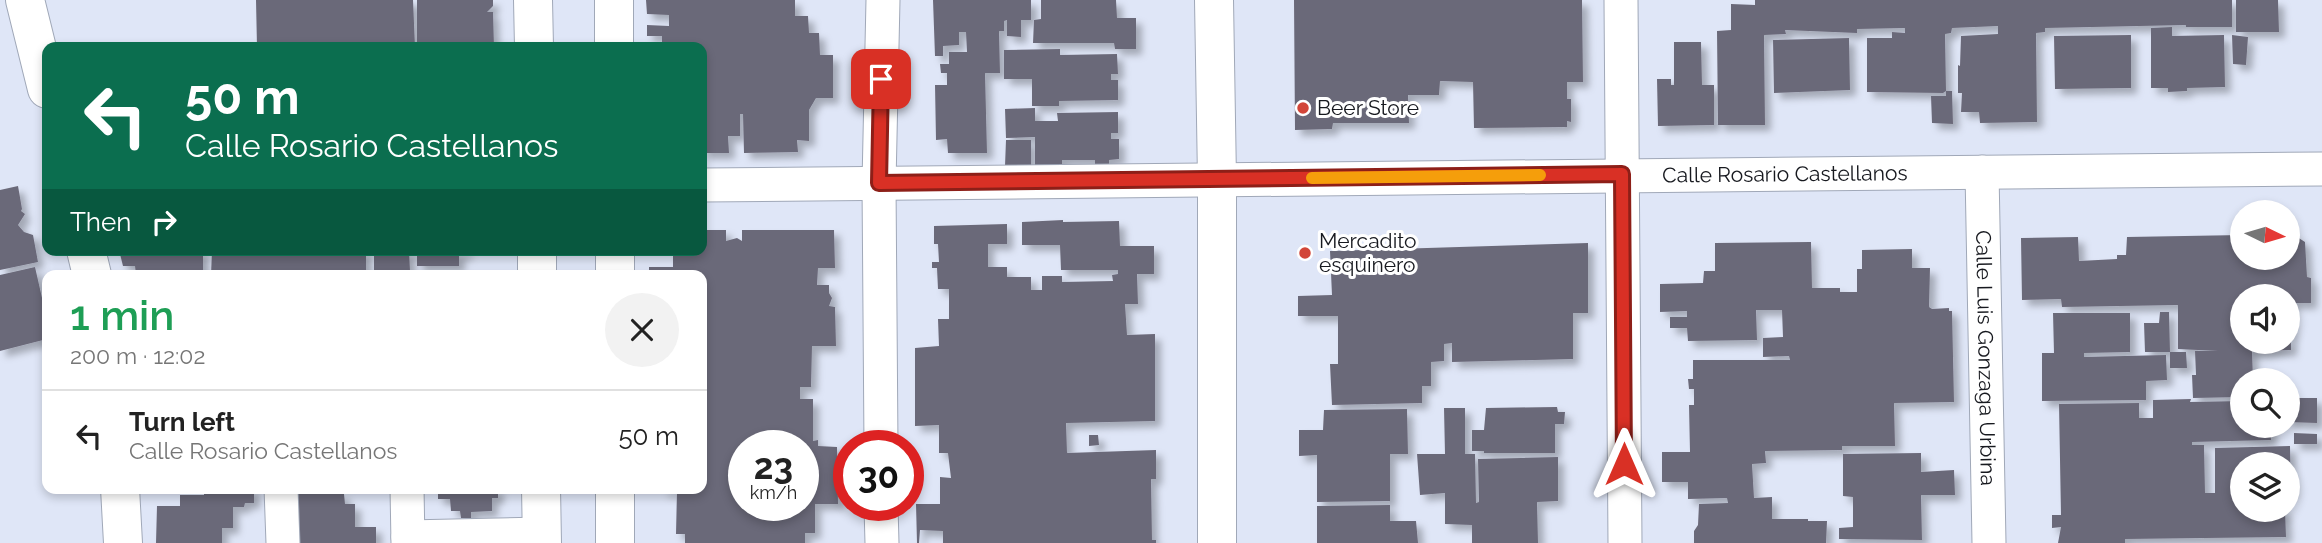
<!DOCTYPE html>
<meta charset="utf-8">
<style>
:root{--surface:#fff;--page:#f2f2f2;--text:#222;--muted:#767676;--line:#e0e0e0}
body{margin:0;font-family:Raleway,sans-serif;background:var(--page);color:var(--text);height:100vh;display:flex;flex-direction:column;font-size:26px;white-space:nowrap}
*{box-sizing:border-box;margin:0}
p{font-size:23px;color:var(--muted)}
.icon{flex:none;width:38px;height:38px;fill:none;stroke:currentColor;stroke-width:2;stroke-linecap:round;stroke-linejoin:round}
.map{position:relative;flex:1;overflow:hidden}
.drawer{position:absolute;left:42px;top:270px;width:665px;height:224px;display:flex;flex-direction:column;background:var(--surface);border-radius:14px;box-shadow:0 4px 10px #0003}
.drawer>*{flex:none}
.hud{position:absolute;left:42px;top:42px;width:665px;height:214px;border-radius:14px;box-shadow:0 4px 10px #0003;background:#0b6e4f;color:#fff;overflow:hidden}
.needle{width:46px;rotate:95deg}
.tools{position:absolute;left:2230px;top:200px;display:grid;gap:14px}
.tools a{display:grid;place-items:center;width:70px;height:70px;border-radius:50%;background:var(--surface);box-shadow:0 4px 10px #0003;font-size:35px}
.speed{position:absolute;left:728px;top:430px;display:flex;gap:14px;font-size:35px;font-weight:700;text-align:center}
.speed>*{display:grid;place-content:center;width:91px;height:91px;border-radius:50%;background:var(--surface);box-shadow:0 4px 10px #0003;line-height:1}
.speed small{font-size:18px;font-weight:400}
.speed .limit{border:10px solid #d22;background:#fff;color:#111}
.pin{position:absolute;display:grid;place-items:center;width:60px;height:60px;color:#fff;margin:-30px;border-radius:14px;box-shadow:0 4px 10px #0006}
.me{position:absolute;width:77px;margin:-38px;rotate:0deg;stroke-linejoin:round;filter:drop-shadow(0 0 5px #0008)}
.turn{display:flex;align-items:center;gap:24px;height:147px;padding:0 28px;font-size:32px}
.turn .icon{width:91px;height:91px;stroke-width:2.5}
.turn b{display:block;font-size:49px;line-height:60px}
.then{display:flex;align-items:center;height:66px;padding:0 28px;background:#0003;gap:14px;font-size:26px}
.round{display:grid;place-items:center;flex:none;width:74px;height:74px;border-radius:37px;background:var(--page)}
.head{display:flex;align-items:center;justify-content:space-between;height:119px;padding:0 28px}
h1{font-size:42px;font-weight:600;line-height:52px;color:#1e9e55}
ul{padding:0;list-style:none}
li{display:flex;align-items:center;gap:21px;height:91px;padding:0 28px;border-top:2px solid var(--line)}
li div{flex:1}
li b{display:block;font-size:26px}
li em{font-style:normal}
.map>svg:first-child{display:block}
.building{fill:#6b6979;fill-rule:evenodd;filter:url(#shadow)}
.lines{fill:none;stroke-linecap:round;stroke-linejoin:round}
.minor-casing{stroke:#a0a8b8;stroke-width:35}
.tertiary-casing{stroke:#a0a8b8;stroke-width:40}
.minor{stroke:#fff;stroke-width:33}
.tertiary{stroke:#fff;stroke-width:38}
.route-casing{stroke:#8d1f18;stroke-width:18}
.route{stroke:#d93025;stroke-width:12}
.slow{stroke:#f59e0b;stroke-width:12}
.poi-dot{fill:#d24538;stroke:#fff;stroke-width:2.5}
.labels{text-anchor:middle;stroke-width:6;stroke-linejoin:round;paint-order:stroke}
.poi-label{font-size:21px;fill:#17191f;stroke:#fff;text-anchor:start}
.street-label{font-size:21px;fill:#17191f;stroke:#fff}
</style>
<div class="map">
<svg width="2322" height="543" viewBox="0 0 2322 543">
<defs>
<filter id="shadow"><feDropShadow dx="6" dy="6" stdDeviation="3.5" flood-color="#0004"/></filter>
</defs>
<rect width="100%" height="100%" fill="#dfe6f7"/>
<path class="building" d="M256 0H413L415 47H257Z
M417 0H493V6L487 12H493L494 47H417Z
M646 0H795V16H808L809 33H819L820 55H833V98H816L809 110V141L797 140 798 152 744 153 743 114H740V136H728L729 153H702V47H662V36H647V25L669 26V15L647 14Z
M933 0H1031V20H1021V37L1007 36V20L1004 21V31H999L1000 73H985L987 153H948L947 139 936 140 935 85H947V73H941L940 64H949V52H967L966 32H959V45L943 46V56H935Z
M1041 0H1116L1117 18H1136V49H1115L1114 43H1033L1034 20 1041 19Z
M1294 0H1582L1583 82H1567V99H1571V122L1567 121V127L1474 128 1473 82 1440 81 1439 95H1408L1409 123H1333L1332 129 1295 130Z
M1755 0H2232V27H2186V25L2045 28V32L2036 33 2037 122 1980 123 1979 112H1961L1962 93H1958V65L1960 66 1961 36 1998 34V26L1952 28 1951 33 1945 34 1946 91 1943 93 1867 92V38H1892V32L1905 33V28L1857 29V33L1785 30 1786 34 1764 35 1765 125H1718L1717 31 1731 30V4L1755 5Z
M2236 0H2278L2279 32H2236Z
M2172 27V36L2224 35 2225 87 2187 88V91L2168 92V88H2151V28Z
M2131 35V88L2055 89 2054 36Z
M2232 35 2248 37 2246 65 2233 64Z
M1849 38 1850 90 1774 93 1773 40Z
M1674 42H1701L1702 85H1714V125L1658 126 1657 79H1671V85H1674Z
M1060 49V55L1117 54 1118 74H1111V80H1118V100L1059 101V106H1032V79H1004V50Z
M1946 91H1952L1953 124 1932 123 1931 96H1946Z
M1035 108V121H1058L1057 113 1118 112V133H1111V139H1119V159L1109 160V165H1095V160H1062V165H1035V137L1006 138 1005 109Z
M1006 140H1031V166H1005Z
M18 186 22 209 21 211 25 214 18 225 24 232 33 235 38 262 0 270V190Z
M1063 220V222L1119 221 1120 246H1154V274H1137L1138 304H1125L1127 335 1155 334V421L1066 423 1067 453 1156 450V479H1151L1152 540H1156V543H943V531L920 530 919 543H917L916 504H940V477L951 478 948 453H939V425L915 426V348L939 346 938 319H949V289H938L937 268H932V262H939L938 244H934V226L1007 224V244H988V267H1007V277H1031V290H1042V276H1062V282L1113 281 1112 275 1118 274V270H1061L1060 245H1022V222Z
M702 230H726V241L737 238 742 241V230H834L835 268H818L817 285H829V293L832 298 829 306 835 307 836 346H812L811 387H800V399H813V441L818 440V446L837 447 838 504H815V533H805V543H685V534H676L677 491H662V488H702V275H649V267H673V250H702ZM744 446H803V506H744Z
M2242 235V257H2287V235H2294L2305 242 2307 277 2311 278V303H2290L2291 350 2252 351 2253 380H2242V397L2193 398 2192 375H2196L2195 351H2218L2178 349V305L2062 307 2061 299 2022 300 2021 238 2078 237 2079 261 2117 259V255H2126L2127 237ZM2242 296H2287V341H2242Z
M1811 242 1812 288H1840V292H1857V269H1862V250L1912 249V268H1930L1929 307 1932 309 1949 308V311H1952L1954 402 1894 403 1895 446H1842V450L1765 451 1766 463 1752 464 1754 498 1772 497V519H1808V521H1827L1826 543H1694V531L1698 525 1699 504 1728 503 1727 498 1688 499V482H1662V452H1690L1689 405H1694V389H1689L1688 379H1693V360H1790L1789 356 1763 357V338L1783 337 1782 310H1756L1757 340 1688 341 1687 328H1670V317H1687V311L1660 312V284L1703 283 1704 271H1715V243Z
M1588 243V313H1573V359L1452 362V343L1444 344V361L1431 362V386H1422V403L1332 405 1330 364H1338V316H1298V296L1332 295 1330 251Z
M119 250H203V275H136L135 266H123Z
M212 250H366V275H211Z
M374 250H409L410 271H374Z
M411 250H467V254H459V266H417V253H411Z
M35 267 47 320V339L0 351V275Z
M448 272H497V275H448Z
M2160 312H2169L2170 352H2186L2187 368H2170V352H2145L2144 323H2159Z
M2053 313H2130V352L2084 353V357L2166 355 2167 380 2146 381V400L2042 401V353H2054Z
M2287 398H2317V423L2287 422Z
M2191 399 2190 402 2242 401V425H2270L2271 440 2192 442V445H2204L2205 493H2215V448L2290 446 2291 492H2287V464H2242V509H2285L2286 537 2125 539V543H2058L2061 527 2052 528V515H2061L2059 404 2139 403V418H2153V400Z
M1557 407 1558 412H1565L1564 424H1555V453H1484V451H1472V430H1484L1486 408Z
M1444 408H1465V454H1475L1476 503 1479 502 1478 459 1558 457V501L1537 502 1538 543H1472V525L1445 524V493L1420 495 1417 454H1445Z
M1407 409 1408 454H1390V501L1317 502V455L1299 456V430H1323L1324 410Z
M2294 433 2317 434V444H2294Z
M1089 435H1098L1099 445 1089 446Z
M1921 453V472L1954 470 1955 495H1921L1922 540 1839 539V528L1853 527V497L1843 496V454Z
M204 488H254V503H245L244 507H233V528H222V543H156L157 506H180V495H204Z
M438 488H498V498H492V511L471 512V518H461L460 511H451L450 499H438Z
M293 493 344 494 345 504H355V527H376V543H294Z
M1390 505V521H1416L1418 543H1317V506Z"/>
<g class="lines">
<g class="minor-casing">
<g id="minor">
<path d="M1621 0 1625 543"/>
<path id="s1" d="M1982 172 1989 543"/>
<path id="s2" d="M702 185 2322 169"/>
<path d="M881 446 879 183 883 0"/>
<path d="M281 488 283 543"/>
<path d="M407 488 408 543"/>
<path d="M881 506 882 543"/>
<path d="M408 537 542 534"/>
</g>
</g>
<g class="tertiary-casing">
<path id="tertiary" d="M25 0 47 89
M533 0 534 47
M614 0V47
M1214 0 1217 179V543
M86 250 92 275
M537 250V275
M615 275V250
M120 488 123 543
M541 488 542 543
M615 543V488"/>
</g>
<use href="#minor" class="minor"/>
<use href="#tertiary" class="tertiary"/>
</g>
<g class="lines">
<g class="route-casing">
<path id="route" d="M881 79 879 183 1622 174 1624 464"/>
</g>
<use href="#route" class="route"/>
<path class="slow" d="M1312 178 1540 175"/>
</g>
<g class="poi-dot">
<circle cx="1303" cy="108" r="7"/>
<circle cx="1305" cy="253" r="7"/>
</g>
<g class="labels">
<g class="poi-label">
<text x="1317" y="115">Beer Store</text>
<text x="1319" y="248">Mercadito<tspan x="1319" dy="24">esquinero</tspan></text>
</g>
<g class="street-label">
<text dy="7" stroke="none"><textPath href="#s2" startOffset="1083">Calle Rosario Castellanos</textPath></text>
<text dy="7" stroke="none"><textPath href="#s1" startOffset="186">Calle Luis Gonzaga Urbina</textPath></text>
</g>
</g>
</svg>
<div class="tools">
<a><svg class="needle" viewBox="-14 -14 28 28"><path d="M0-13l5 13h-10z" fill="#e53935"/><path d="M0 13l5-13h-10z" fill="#767676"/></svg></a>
<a><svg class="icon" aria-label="sound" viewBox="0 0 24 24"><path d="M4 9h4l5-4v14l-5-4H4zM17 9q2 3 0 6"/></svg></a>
<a><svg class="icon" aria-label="search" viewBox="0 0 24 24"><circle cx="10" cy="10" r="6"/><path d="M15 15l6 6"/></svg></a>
<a><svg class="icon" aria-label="layers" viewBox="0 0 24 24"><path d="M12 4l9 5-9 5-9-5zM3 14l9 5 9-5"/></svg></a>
</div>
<div class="speed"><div>23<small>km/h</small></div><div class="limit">30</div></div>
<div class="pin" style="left:881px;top:79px;background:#d93025"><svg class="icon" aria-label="arrive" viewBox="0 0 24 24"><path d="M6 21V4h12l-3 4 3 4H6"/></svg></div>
<svg class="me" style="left:1624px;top:464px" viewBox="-20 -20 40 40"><path d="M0-17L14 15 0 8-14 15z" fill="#d93025" stroke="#fff" stroke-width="4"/></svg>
<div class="hud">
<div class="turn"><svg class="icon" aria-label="left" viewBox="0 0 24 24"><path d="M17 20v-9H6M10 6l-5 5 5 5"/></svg><div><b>50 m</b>Calle Rosario Castellanos</div></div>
<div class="then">Then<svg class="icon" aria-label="right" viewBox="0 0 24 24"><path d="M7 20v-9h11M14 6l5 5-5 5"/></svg></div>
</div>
<section class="drawer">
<div class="head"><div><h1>1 min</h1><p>200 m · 12:02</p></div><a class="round"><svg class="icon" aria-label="close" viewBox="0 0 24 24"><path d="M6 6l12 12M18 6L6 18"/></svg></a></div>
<ul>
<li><svg class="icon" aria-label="left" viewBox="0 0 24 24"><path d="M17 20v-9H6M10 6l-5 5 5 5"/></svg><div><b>Turn left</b><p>Calle Rosario Castellanos</p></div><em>50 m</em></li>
</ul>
</section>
</div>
